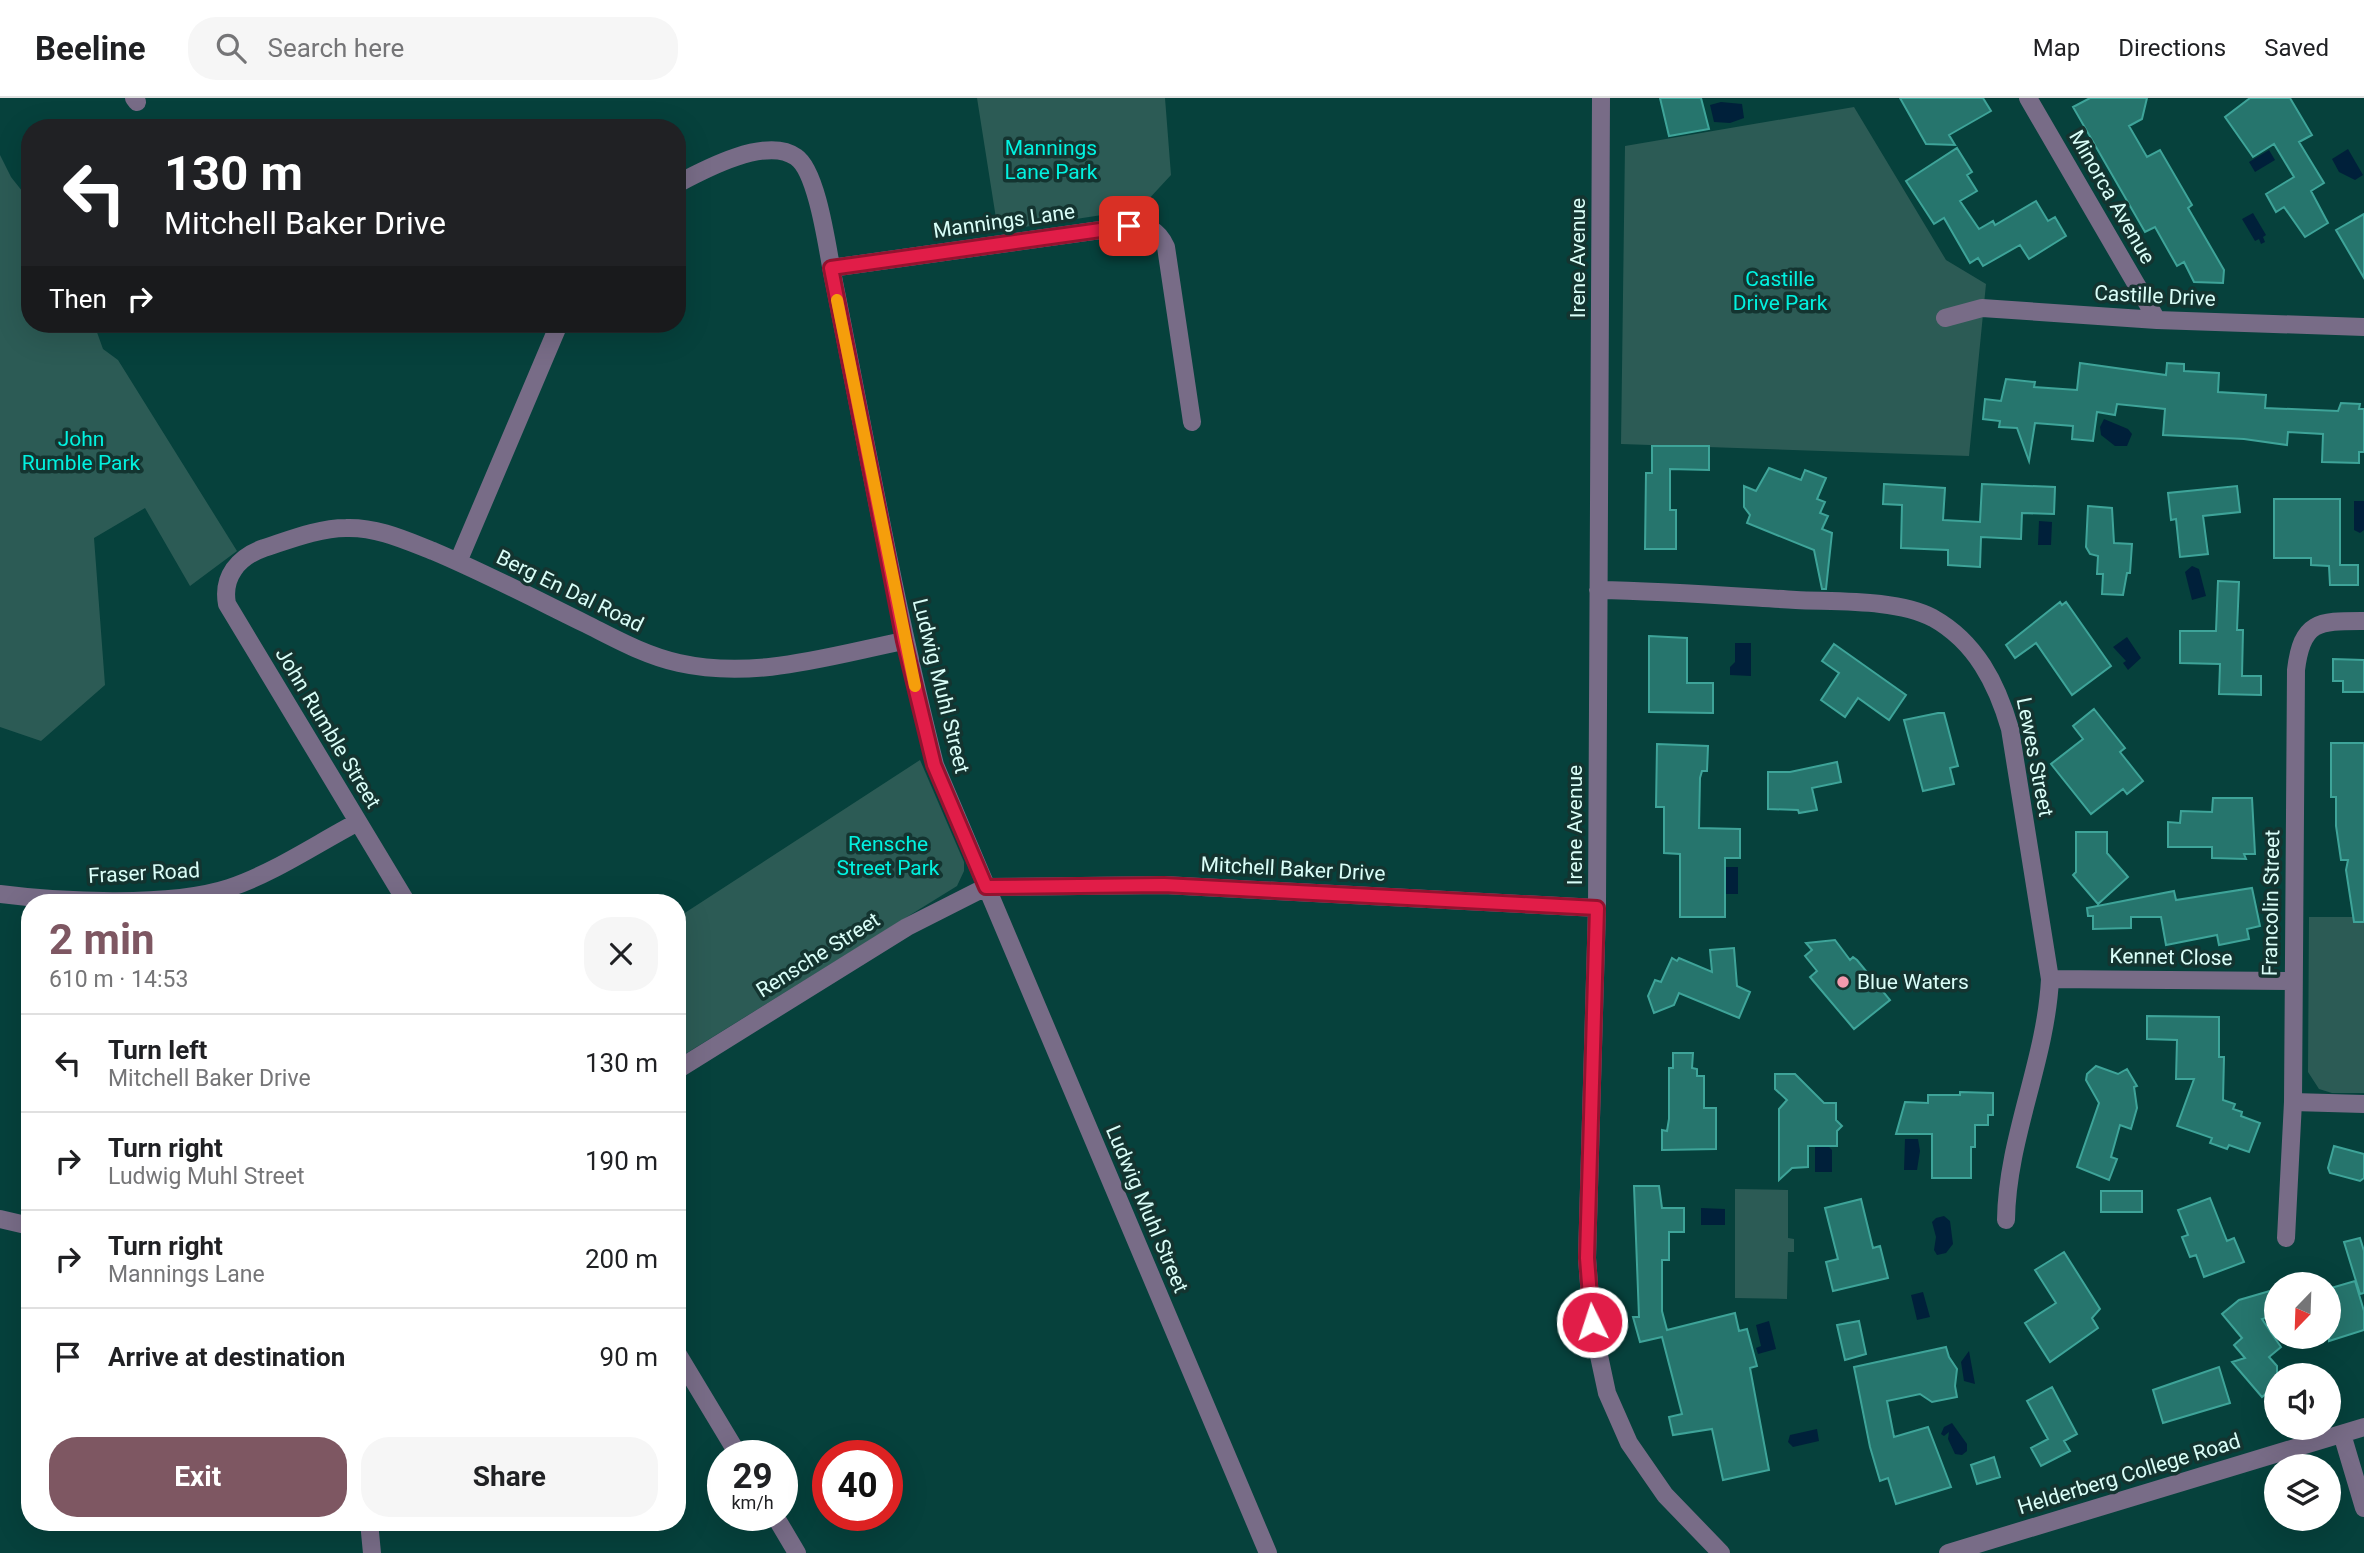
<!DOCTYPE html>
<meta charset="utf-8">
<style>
:root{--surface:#fff;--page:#f6f6f6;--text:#202124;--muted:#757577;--line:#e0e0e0;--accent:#7e5762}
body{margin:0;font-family:Roboto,sans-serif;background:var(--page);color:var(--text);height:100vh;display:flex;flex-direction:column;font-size:26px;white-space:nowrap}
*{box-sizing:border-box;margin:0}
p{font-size:23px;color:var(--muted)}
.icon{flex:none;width:38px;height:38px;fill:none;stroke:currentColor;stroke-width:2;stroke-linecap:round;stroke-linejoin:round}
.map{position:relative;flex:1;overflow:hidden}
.sheet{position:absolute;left:21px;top:796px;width:665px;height:637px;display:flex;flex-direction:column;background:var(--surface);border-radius:28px;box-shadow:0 7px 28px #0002}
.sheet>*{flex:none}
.banner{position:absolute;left:21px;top:21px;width:665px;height:214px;border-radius:28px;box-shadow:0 7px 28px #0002;background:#202124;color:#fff;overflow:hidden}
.needle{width:46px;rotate:203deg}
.controls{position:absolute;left:2264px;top:1174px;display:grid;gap:14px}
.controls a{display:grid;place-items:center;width:77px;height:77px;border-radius:50%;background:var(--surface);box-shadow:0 7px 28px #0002;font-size:35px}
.speed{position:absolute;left:707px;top:1342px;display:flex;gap:14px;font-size:35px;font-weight:700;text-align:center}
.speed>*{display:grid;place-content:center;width:91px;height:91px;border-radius:50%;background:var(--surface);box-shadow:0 7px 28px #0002;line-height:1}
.speed small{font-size:18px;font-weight:400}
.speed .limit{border:10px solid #d22;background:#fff;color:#111}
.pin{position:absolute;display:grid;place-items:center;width:60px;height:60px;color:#fff;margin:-30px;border-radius:14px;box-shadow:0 4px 10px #0006}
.me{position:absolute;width:77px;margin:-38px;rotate:356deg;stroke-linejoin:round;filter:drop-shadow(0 0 5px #0008)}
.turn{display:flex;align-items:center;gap:24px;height:147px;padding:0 28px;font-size:32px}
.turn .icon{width:91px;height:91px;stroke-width:2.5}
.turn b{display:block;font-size:49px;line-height:60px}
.then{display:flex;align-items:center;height:66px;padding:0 28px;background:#0003;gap:14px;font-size:26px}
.round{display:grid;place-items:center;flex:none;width:74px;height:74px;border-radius:28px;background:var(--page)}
.summary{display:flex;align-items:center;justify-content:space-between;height:119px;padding:0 28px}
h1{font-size:42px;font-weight:700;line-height:52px;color:var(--accent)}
.primary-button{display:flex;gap:14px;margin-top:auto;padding:14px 28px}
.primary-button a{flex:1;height:80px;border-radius:28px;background:var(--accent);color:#fff;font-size:28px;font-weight:700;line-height:80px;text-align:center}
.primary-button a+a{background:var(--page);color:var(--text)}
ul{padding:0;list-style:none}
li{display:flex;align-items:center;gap:21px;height:98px;padding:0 28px;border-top:2px solid var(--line)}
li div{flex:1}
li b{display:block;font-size:26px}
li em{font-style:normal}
header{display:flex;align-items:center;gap:42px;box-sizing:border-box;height:98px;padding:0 35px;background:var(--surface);border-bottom:2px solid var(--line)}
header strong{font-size:33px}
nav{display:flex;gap:38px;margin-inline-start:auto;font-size:24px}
.search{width:490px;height:63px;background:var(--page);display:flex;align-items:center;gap:18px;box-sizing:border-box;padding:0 24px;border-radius:28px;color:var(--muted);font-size:26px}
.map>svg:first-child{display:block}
.green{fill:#2c5b55}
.water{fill:#00203a}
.building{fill:#26756d;stroke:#3ea499;stroke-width:2}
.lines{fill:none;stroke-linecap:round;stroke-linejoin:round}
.minor{stroke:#786c87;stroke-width:18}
.route-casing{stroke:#92132f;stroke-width:18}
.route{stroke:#e11d48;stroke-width:12}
.slow{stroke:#f59e0b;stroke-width:12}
.poi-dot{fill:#f29aae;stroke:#143430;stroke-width:2.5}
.labels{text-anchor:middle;stroke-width:7;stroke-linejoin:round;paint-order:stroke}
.park-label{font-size:21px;fill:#02f2e0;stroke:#143430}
.street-label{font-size:21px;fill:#dafef8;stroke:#143430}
.poi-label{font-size:21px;fill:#dafef8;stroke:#143430;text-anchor:start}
</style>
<header>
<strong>Beeline</strong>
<div class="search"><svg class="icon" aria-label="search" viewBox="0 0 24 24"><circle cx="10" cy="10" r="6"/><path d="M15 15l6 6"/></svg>Search here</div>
<nav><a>Map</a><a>Directions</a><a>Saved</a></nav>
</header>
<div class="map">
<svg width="2364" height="1455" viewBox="0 0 2364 1455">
<rect width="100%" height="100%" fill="#06413c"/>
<path class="green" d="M977 0H1165L1171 77 1146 104 1128 113 998 133Z
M1854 9 1946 162 1986 186 1969 358 1621 346 1625 48Z
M0 57 11 79 30 103V226H94L103 251 118 262 237 453 190 488 145 410 94 440 105 587 41 643 0 629Z
M920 662 964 764V773L957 788 677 961V820Z
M2309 819H2364V995H2332L2319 991 2308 974Z
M1735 1091 1788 1092V1140L1794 1141V1154H1788L1787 1201 1735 1200Z"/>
<path class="water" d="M1721 4 1742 6 1744 20 1730 25 1714 24 1710 7Z
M2348 51 2363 77 2355 82 2339 74 2332 61Z
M2269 52 2275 62 2255 74 2249 64Z
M2253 115 2266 137 2263 139 2265 144 2261 146 2259 141 2255 143 2242 121Z
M2104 321 2128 331 2132 336 2127 348H2115L2101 337 2100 329Z
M2354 403H2364V432L2360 435 2354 432Z
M2039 423 2052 424 2051 447H2038Z
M2192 468 2199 471 2206 498 2192 502 2185 474Z
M2127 539 2141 560 2128 572 2123 565 2126 563 2113 549Z
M1735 545H1751V578L1730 577V569L1735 564Z
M1726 769H1738V796H1726Z
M1905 1041H1918L1920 1053 1917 1072H1904Z
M1827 1047 1832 1052V1074H1815V1048Z
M1701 1110 1725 1111V1127H1701Z
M1944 1118 1950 1123 1953 1146 1946 1155 1937 1157 1934 1152 1936 1139 1932 1124 1936 1120Z
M1923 1194 1930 1219 1917 1222 1911 1197Z
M1769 1223 1776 1251 1758 1256 1756 1250 1761 1248 1756 1227Z
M1969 1253 1975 1286 1964 1283 1961 1264Z
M1952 1325 1967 1346V1353L1962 1357 1955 1356 1948 1341 1949 1334 1944 1338 1941 1336 1944 1329Z
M1817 1331 1819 1343 1793 1349 1788 1344 1790 1337Z"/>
<path class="building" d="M1660 0H1701L1709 31 1669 38Z
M1900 0H1983L1991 13 1949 37 1955 47 1926 46Z
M2090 0H2147L2142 21 2129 28 2147 59 2160 52 2192 107 2188 110 2224 172 2223 185 2194 184 2184 164 2177 168 2155 129 2145 134 2073 9Z
M2250 0H2290L2312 37 2299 44 2324 85 2311 93 2328 125 2305 139 2284 109 2276 114 2266 96 2294 79 2274 46 2253 59 2225 19Z
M1957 50 1972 74 1967 77 1977 93 1960 103 1979 131 1993 123 1995 127 2036 103 2048 123 2055 119 2066 138 2029 161 2020 147 1983 168 1978 160 1970 165 1944 120 1934 126 1906 83Z
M2364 116V180L2336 132Z
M2080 265 2166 277 2167 265 2184 266V273L2219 275 2218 294 2266 297 2265 310 2338 313 2341 305 2360 306 2359 311H2364V354H2359V365L2322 364 2323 336 2288 334 2287 347 2244 341 2163 337 2165 311 2117 306 2115 317 2097 314 2093 343 2072 341 2073 328 2035 325 2029 363 2017 330 1999 329 2000 323 1983 321 1985 301 2001 303 2006 281 2035 284 2034 289 2077 292Z
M1652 348H1709V372L1670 371V412H1676V451H1645L1646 375H1652Z
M1769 370 1801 382 1805 372 1826 380 1817 401 1825 404 1820 415 1828 418 1822 431 1832 435 1826 491H1822L1814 452 1747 425 1750 417 1744 409V388L1756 393Z
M1884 386 1945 390 1943 422 1980 424 1982 386 2055 389 2054 416 2022 415 2021 441 1981 439 1980 469 1948 467V452L1901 450 1902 407 1883 406Z
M2237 388 2240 414 2203 418 2208 456 2180 459 2176 421 2171 422 2168 395Z
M2274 401H2340V467H2358V487H2330L2329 468 2311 467V460H2274Z
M2088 408 2112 410 2114 445 2132 446 2130 475H2127L2123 497 2102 496 2103 476H2097L2098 458 2090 456 2086 449Z
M2218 483 2239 484 2237 532H2243L2242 578H2261V597L2219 596 2220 566 2180 565V533H2216Z
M2060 504 2062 507 2066 504 2111 568 2072 597 2036 545 2015 560 2006 547Z
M1649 538 1687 540V585H1713V615L1649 614Z
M1834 546 1906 597 1889 622 1858 600 1845 619 1821 602 1839 575 1822 563Z
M2333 561 2364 562V594H2343V583H2333Z
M2094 611 2125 650 2120 654 2143 683 2127 696 2123 691 2091 716 2051 666 2083 641 2073 628Z
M1938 615H1944L1958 668 1950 670 1954 686 1923 693 1904 622Z
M2331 645H2364V824H2354L2346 772 2348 762H2341L2336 728V699H2331Z
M1657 646 1708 648 1707 673H1702L1700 680 1699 730 1740 731V760H1725V819H1680V756L1664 755V709H1656Z
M1837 664 1841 684 1812 690 1817 712 1799 715 1798 712 1768 711V674H1790Z
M2213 700H2252L2255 756H2244L2246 761 2212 760V749H2168V724L2180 725 2181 713 2212 714Z
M2076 734H2107V755L2128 779 2098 806 2073 777 2076 774Z
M2252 790 2260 828 2247 831 2249 841 2219 847 2217 837 2166 847 2161 819H2131V830L2093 831V818H2088L2087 810 2174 793 2176 802Z
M1835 842 1850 862 1853 859 1857 862 1890 902 1854 931 1810 879 1817 873 1805 858 1812 852 1806 845Z
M1734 850 1737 888 1750 894 1739 920 1679 895 1674 907 1654 915 1648 898 1655 882 1661 884 1672 860 1677 863 1679 860 1712 874 1710 852Z
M2147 918 2219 919V959H2224L2223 1002 2235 1006 2233 1011 2242 1014 2241 1018 2260 1025 2249 1054 2229 1047 2227 1051 2210 1045 2212 1040 2177 1028 2194 981H2176L2177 942 2147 941Z
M1673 955H1693L1692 970 1697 971V978H1704V1010H1716V1051L1662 1052V1032L1667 1033 1669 1021V970H1673Z
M2096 968 2118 976 2127 971 2137 988 2134 989 2137 1010 2131 1031 2120 1027 2111 1059 2117 1061 2109 1082 2077 1069 2099 1005 2086 982 2087 976Z
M1775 976H1795L1824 1005H1836V1022L1842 1028 1837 1033V1048H1808V1069L1792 1070 1779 1082V1011L1787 1002 1775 991Z
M1960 994 1993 995V1017H1988V1027H1975V1049H1971V1080H1932V1036H1896L1905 1004 1928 1005V997H1960Z
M2334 1048 2364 1056V1080L2360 1083 2330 1075 2328 1070Z
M1634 1088H1659L1662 1110H1684V1134H1669V1162H1662V1213L1667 1232 1735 1215 1739 1233 1747 1231 1757 1268 1750 1270 1769 1372 1723 1382 1712 1331 1673 1337 1669 1319 1682 1316 1662 1239 1640 1244 1633 1219H1639Z
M2101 1093H2142V1114H2101Z
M2210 1100 2227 1143 2234 1140 2244 1164 2204 1179 2196 1157 2190 1159 2182 1139 2188 1137 2178 1112Z
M1861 1101 1873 1150 1880 1148 1888 1180 1833 1193 1826 1164 1838 1161 1825 1110Z
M2360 1140 2364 1153V1195L2360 1196 2344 1144Z
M2064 1154 2100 1211 2092 1220 2098 1230 2050 1264 2025 1225 2056 1205 2035 1172Z
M2355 1183 2364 1213V1232L2329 1243 2331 1190Z
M2273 1192 2277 1217 2262 1221 2281 1249 2269 1259 2277 1268V1287L2262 1299 2232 1264 2245 1260 2234 1247 2242 1240 2222 1216 2239 1202Z
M1859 1223 1866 1256 1845 1262 1837 1227Z
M1946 1249 1949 1259 1957 1271 1955 1288 1957 1299 1932 1304 1920 1296 1887 1303 1894 1339 1928 1329 1951 1389 1896 1406 1888 1380 1880 1383 1870 1349 1854 1269Z
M2219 1269 2230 1305 2163 1325 2153 1292Z
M2052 1289 2077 1336 2064 1343 2070 1353 2041 1368 2031 1350 2048 1341 2027 1303Z
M1994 1359 2000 1379 1977 1386 1971 1367Z"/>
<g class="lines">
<path class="minor" d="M134 0 137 4
M1601 0 1597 810 1587 1160 1592 1225 1607 1295 1629 1345 1665 1397 1721 1455
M2028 0 2157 222
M677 86C705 71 767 38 796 59 817 73 827 148 832 174 865 338 894 504 935 667L1268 1455
M831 170 1129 128C1148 127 1158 132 1166 149L1192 324
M1945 220 1982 210 2157 222 2364 229
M458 464 559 226
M1598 492C1664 493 1730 498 1796 502 1836 504 1897 501 1933 520 1976 544 1997 586 2010 631L2050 881C2046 963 2007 1040 2006 1122
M0 796C61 804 171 809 229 790 274 775 316 746 358 724
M407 805 227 506C222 479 238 459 264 450 289 442 319 430 346 430 377 429 405 442 433 453 485 475 535 501 586 526 616 541 646 558 679 565 755 582 829 558 904 543
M2050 881 2293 883
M677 972 907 829 986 789 1164 787 1597 810
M2293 1004 2364 1006
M0 1121 30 1128
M2286 1140 2293 1004 2296 572C2302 522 2319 523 2364 523
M677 1255 739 1358
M2342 1336 2364 1410
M775 1418 797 1455
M369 1424 372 1455
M1948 1455 2364 1329"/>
</g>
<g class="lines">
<g class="route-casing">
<path id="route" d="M1129 128 831 170 904 543 934 667 986 789 1164 787 1597 810 1587 1160 1592 1224"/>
</g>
<use href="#route" class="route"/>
<path class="slow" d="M837 202 915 588"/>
</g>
<circle class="poi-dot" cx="1843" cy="884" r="7"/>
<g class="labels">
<g class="park-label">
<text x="1051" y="57">Mannings<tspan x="1051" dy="24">Lane Park</tspan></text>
<text x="1780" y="188">Castille<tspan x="1780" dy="24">Drive Park</tspan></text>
<text x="81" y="348">John<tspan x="81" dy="24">Rumble Park</tspan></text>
<text x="888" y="753">Rensche<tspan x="888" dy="24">Street Park</tspan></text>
</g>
<g class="street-label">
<text transform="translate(2112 99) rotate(60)" y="7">Minorca Avenue</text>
<text transform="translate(1004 123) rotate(-8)" y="7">Mannings Lane</text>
<text transform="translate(1578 160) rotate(-90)" y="7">Irene Avenue</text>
<text transform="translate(2155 198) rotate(3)" y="7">Castille Drive</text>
<text transform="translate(570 493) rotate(26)" y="7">Berg En Dal Road</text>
<text transform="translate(941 588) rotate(76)" y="7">Ludwig Muhl Street</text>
<text transform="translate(328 630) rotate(59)" y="7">John Rumble Street</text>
<text transform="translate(2035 659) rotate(79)" y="7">Lewes Street</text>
<text transform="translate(1575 727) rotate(-90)" y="7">Irene Avenue</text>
<text transform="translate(1293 771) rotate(3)" y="7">Mitchell Baker Drive</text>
<text transform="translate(144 775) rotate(-3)" y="7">Fraser Road</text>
<text transform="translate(2271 805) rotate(-89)" y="7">Francolin Street</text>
<text transform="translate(818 857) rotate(-32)" y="7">Rensche Street</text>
<text transform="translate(2171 859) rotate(1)" y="7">Kennet Close</text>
<text transform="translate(1147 1111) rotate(67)" y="7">Ludwig Muhl Street</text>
<text transform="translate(2129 1376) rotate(-17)" y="7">Helderberg College Road</text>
</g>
<g class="poi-label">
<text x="1857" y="891">Blue Waters</text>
</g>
</g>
</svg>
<div class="controls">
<a><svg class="needle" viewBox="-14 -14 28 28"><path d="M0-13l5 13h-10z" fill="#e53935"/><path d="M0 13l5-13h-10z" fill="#757577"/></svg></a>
<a><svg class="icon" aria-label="sound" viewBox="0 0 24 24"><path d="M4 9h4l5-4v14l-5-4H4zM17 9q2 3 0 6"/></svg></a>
<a><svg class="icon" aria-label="layers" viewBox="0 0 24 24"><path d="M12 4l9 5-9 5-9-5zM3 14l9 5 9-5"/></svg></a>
</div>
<div class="speed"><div>29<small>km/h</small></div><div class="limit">40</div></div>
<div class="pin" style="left:1129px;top:128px;background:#d93025"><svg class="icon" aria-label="arrive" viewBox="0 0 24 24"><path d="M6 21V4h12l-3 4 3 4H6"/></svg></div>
<svg class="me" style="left:1592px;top:1224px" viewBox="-20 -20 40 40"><circle r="17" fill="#e11d48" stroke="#fff" stroke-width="3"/><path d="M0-11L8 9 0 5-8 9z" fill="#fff"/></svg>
<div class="banner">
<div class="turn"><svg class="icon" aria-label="left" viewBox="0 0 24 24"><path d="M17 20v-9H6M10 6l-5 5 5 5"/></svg><div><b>130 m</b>Mitchell Baker Drive</div></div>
<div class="then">Then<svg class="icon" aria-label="right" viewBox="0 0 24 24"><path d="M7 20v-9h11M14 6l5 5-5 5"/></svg></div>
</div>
<section class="sheet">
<div class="summary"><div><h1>2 min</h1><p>610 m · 14:53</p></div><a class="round"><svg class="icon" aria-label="close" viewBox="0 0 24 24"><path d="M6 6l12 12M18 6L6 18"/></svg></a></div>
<ul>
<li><svg class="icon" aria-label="left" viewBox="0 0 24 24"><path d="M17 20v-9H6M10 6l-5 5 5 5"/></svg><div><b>Turn left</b><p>Mitchell Baker Drive</p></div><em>130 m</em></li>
<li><svg class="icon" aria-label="right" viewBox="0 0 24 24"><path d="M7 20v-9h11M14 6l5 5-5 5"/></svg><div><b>Turn right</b><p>Ludwig Muhl Street</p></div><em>190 m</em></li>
<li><svg class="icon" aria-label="right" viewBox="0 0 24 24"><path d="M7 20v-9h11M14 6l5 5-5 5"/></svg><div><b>Turn right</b><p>Mannings Lane</p></div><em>200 m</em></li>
<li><svg class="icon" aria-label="arrive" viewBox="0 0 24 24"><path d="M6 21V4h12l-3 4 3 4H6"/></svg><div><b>Arrive at destination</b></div><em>90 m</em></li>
</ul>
<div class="primary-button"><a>Exit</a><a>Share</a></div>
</section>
</div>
